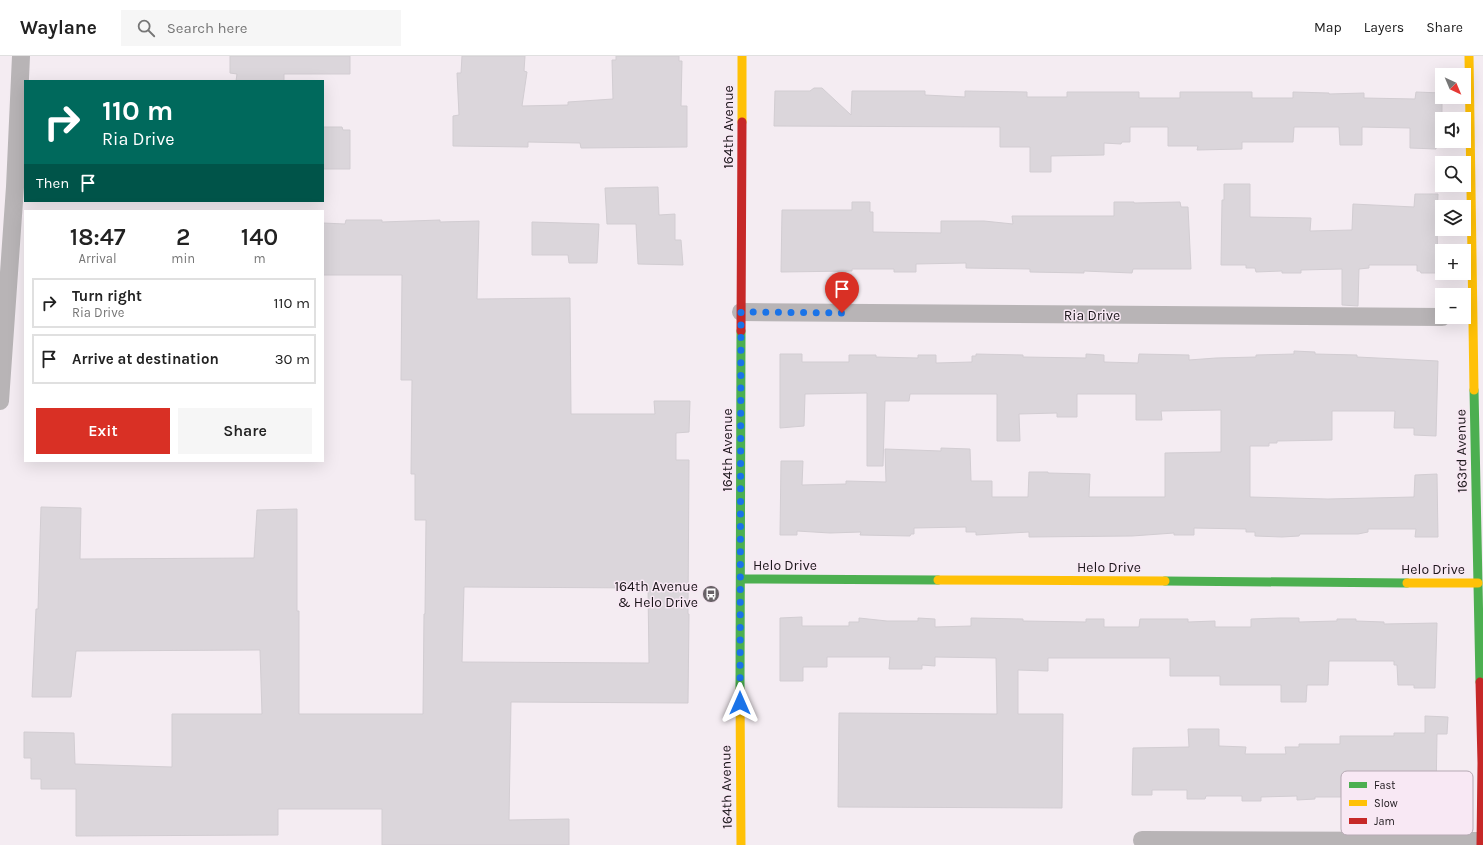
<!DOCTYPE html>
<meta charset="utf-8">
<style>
:root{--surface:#fff;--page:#f6f6f6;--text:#222;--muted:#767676;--line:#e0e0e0;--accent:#d93025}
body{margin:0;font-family:Karla,sans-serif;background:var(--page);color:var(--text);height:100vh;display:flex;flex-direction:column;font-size:15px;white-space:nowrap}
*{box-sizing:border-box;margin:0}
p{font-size:13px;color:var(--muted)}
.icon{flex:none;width:22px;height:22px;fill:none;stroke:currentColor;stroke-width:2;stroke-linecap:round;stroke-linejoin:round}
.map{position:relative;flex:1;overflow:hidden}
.sheet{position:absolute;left:24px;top:154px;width:300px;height:252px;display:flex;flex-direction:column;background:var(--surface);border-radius:0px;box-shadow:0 4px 16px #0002}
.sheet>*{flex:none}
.hud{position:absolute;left:24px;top:24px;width:300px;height:122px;border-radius:0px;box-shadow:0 4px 16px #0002;background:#00695c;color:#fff;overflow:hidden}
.needle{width:26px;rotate:136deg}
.buttons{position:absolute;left:1435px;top:12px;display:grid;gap:8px}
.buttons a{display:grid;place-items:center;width:36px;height:36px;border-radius:0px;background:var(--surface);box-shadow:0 4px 16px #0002;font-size:20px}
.pin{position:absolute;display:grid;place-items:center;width:34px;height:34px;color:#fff;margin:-41px -17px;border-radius:50% 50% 50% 0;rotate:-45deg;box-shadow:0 0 4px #0007}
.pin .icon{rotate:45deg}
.me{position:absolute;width:44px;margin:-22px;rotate:0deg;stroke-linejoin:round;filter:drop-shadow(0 0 3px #0008)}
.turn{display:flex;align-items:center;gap:14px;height:84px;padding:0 12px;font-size:18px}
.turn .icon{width:52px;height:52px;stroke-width:2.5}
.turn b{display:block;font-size:28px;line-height:34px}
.then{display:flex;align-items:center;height:38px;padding:0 12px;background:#0003;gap:8px;font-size:15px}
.eta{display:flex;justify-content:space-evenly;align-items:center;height:68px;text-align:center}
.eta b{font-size:24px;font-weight:600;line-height:28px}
.primary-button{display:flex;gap:8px;margin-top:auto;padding:8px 12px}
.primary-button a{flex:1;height:46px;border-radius:0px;background:var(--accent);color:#fff;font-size:16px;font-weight:600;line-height:46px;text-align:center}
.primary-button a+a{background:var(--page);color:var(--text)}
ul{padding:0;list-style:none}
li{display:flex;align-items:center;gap:12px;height:50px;margin:0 8px 6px;padding:0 4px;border:2px solid var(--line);border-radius:0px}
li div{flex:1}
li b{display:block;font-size:15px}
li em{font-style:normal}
header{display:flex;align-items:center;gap:24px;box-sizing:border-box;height:56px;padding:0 20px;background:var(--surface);border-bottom:1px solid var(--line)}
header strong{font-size:19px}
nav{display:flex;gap:22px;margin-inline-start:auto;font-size:14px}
.search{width:280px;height:36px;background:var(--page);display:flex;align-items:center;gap:10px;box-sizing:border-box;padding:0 14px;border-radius:0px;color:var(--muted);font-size:15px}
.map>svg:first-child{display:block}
.building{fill:#dbd6db;stroke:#d2cdd2;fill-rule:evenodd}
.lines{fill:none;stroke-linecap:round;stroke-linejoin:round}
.street{stroke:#b8b4b6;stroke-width:18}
.fast{stroke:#4caf50;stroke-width:9}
.slow{stroke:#ffc107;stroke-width:9}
.jam{stroke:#c62828;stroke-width:9}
.route{stroke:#1a73e8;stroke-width:7;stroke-dasharray:0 12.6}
.labels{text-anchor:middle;stroke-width:3;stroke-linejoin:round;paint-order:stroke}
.street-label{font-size:14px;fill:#1b161a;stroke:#f8e8f4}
.poi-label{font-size:14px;fill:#1b161a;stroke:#f8e8f4;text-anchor:end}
.key{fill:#f8e8f4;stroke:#b6a9b3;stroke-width:1}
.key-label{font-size:11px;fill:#1b161a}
</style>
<header>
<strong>Waylane</strong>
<div class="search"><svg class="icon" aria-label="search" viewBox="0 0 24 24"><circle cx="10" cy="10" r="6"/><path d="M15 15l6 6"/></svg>Search here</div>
<nav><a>Map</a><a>Layers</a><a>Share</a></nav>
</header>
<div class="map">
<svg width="1483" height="789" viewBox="0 0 1483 789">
<rect width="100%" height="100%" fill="#f4ecf2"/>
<path class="building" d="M230 0H350V18H284V25H236L237 18 230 17Z
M462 0H525L524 15 527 16 522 50 568 49V46L613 43 612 4H616V0H679V5H682L681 50H687V91L581 92 580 87 528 86V91L453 90V60L459 59 457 17H461Z
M814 32H822L851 59 852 35H925V39L965 41V35L1027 36V41H1067V36H1139V42H1180V36H1252V42H1293V36L1329 37V38L1364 37V42L1415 43 1416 36 1442 37V72H1438L1436 93 1410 92V72L1362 71V89H1340L1339 71H1294L1293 86H1242V93L1197 94 1198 90H1168V71H1130V86H1122L1121 88 1104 87V99L1051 100V116H1030V91H1000V71L774 70 775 35H810Z
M323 71H342L343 74H350V113H323Z
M1224 128H1250V161L1311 162 1310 175 1352 174 1353 148 1414 151 1415 138H1438L1437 168 1438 217H1421L1420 215H1417V209H1369V212L1359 213 1358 250 1342 249V213L1301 214V217H1282V215L1256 216 1255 212H1246V209H1221L1222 144H1224Z
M658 131 659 159 675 158V184H681L683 209 638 208 636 168H607L605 132Z
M852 146H870V156H873V176L941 177V165H984L1013 168 1012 160H1114V146H1134V147L1180 146 1181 151H1188L1191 213H1133L1132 217 1084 215V217L1030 216V213L966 212V207L916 208V216H894V213H852V215L781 216 782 154H852Z
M346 164H382V166L440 164V166L479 165 477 243 570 242 571 358H655L654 345H690L689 376 676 377V404H689L688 558H689L688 647 511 646 509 764 569 763V789H382V753H278V779L76 780V733H41V723H31V702H24V676L74 677 75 708 172 711V658H262L260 594 76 595 71 641H32L36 553H38L41 451 81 452 80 503 254 502 257 454 297 453V555H299V658H423L424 558H425L426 464H415V418H411L412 324H401L402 219H323V167L345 168ZM464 531 648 532 649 607 462 606Z
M532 166 599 168 597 207H569L568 199H532Z
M1294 295 1315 296V298L1357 299V301L1438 305 1436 380 1414 379V372H1394L1395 355H1332V384L1277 385V387H1269V390H1250V441L1328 443 1414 441 1415 419 1437 418 1438 481H1415L1416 473H1368V476L1358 478H1300L1299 480 1282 481 1255 480V476H1246V473L1194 472V479H1174V477L1132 480 1029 481V476L976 479V476H966V471L914 472V478H911L910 480 860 479 861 476 830 477 797 475V479H780L781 405H803L802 429 846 428V425L886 426 885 393 941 395V392L970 393 971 425H992V441H1028L1029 416H1048V417L1090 418 1089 441H1165V397L1221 396V354L1161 355 1162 364H1136V338H1077V361H1057V357L1019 358 1020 385H997V338H910L909 345H885L883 410H867V337L805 338 804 370 780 372V298H802V306H849V299H876V301L918 302V299H936V307L972 306V300H976V298L1023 299V301L1086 302V298L1104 299V306L1138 307 1139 298 1189 299V304L1216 302 1256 301V299L1294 298Z
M802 561V570H849V566H859V562L887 565H918V562L935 563V571L971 570V562L1023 563V565L1086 566V563H1104V571H1139L1140 563H1188V566L1215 565V571H1251V563L1280 562H1299V566L1337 565V563H1356V565L1384 566V568L1437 567 1435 632H1414V629H1398L1397 609H1394V605H1329L1328 629H1307L1306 646H1281V629H1220V620H1170V602H1048V615L1018 614V658H1063L1062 752 838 751 839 657 997 658 996 602 935 601V610L922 609V613H889L890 601H827V611H803V625H780V562Z
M1425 660 1448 661 1447 678H1437L1436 741H1423V744L1352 745V741H1315V743L1297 744V740L1261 741V745H1242V740H1206L1205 743H1187V734H1152V739H1132L1133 692 1189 691 1188 673H1219V690L1246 691 1245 698H1286L1285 691H1299V688H1340V680H1394V677H1425Z"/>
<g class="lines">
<path class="street" d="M741 256 1442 261
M0 345 15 131 21 0
M1142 784 1481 785"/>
<path class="fast" d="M1474 334 1480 626
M741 523 938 524
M1165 525 1407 527
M740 634 741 275"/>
<path class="slow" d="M1469 0 1474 334
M742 66V0
M938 524 1165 525
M1407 527H1478
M740 634 741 789"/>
<path class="jam" d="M741 275 742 66
M1480 626 1482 707 1481 789"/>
</g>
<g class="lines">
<path class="route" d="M740 647 741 256 842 257"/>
</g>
<defs>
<g id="bus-disc" transform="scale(0.9)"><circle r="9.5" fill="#676166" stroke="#f8e8f4"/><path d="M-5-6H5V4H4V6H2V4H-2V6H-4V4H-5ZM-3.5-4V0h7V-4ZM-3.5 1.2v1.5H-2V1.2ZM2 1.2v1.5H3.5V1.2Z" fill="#fff"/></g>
</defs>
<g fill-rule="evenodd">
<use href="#bus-disc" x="711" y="538"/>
</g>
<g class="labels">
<g class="street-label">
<text transform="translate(728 71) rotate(-90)" y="5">164th Avenue</text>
<text x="1092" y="264">Ria Drive</text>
<text transform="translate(727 394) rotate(-90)" y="5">164th Avenue</text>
<text transform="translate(1461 395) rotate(-91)" y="5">163rd Avenue</text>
<text x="785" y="514">Helo Drive</text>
<text x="1109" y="516">Helo Drive</text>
<text x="1433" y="518">Helo Drive</text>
<text transform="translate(726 731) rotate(-91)" y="5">164th Avenue</text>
</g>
<g class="poi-label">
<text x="698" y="535">164th Avenue<tspan x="698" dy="16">&amp; Helo Drive</tspan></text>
</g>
</g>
<rect x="1341" y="715" width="132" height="64" rx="6" class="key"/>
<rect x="1349" y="726" width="18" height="6" fill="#4caf50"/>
<rect x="1349" y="744" width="18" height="6" fill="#ffc107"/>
<rect x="1349" y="762" width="18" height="6" fill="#c62828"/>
<g class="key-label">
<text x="1374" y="733">Fast</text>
<text x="1374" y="751">Slow</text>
<text x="1374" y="769">Jam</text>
</g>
</svg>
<div class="buttons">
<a><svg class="needle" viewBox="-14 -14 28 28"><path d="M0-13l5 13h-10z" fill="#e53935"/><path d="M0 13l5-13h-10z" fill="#767676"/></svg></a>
<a><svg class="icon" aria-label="sound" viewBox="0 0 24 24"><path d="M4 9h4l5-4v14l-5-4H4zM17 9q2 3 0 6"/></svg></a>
<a><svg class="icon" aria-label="search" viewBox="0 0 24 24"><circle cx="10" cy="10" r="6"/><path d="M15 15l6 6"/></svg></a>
<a><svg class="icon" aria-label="layers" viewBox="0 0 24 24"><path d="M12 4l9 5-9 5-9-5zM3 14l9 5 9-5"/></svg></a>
<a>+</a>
<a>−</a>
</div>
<div class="pin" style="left:842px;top:257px;background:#d93025"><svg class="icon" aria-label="arrive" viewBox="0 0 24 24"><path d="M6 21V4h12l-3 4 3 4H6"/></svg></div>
<svg class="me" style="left:740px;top:647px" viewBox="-20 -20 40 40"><path d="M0-17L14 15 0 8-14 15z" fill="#1a73e8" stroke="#fff" stroke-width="4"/></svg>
<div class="hud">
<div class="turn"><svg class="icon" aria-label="right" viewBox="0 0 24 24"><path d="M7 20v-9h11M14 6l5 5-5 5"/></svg><div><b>110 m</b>Ria Drive</div></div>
<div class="then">Then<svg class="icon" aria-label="arrive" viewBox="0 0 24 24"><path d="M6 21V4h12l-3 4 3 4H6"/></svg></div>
</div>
<section class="sheet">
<div class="eta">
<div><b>18:47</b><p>Arrival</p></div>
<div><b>2</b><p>min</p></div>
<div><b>140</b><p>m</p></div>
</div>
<ul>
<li><svg class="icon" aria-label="right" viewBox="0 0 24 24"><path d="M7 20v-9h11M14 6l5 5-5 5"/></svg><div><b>Turn right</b><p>Ria Drive</p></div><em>110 m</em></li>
<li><svg class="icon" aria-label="arrive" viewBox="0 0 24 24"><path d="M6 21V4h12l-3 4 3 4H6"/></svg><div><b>Arrive at destination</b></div><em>30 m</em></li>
</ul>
<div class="primary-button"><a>Exit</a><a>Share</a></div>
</section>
</div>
